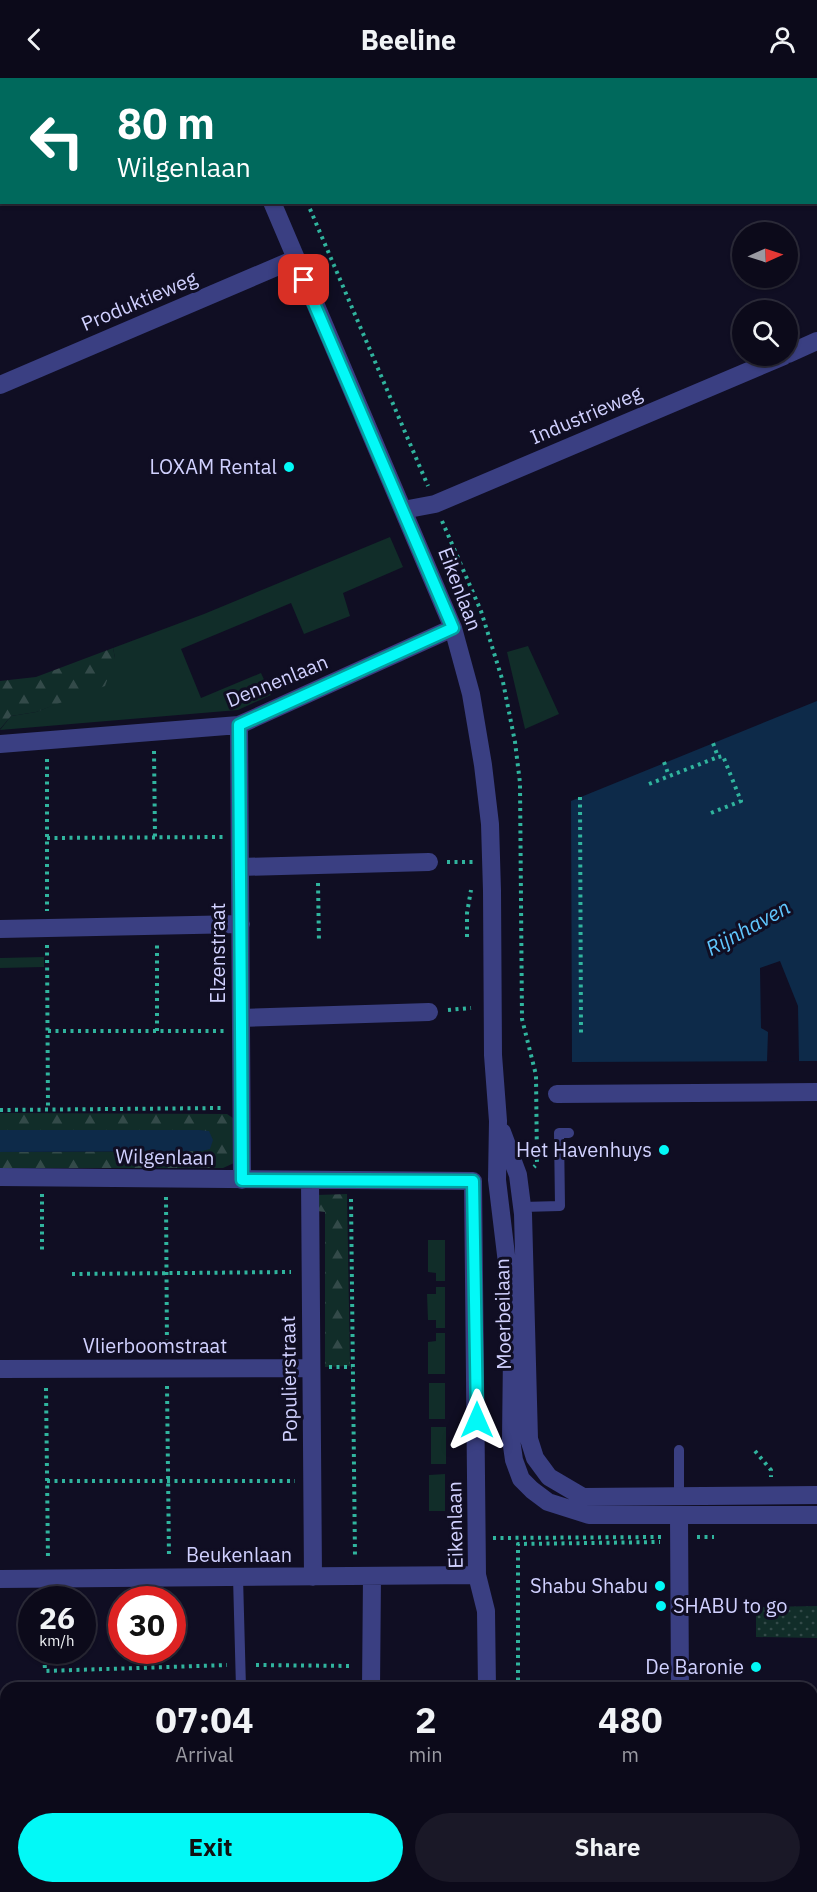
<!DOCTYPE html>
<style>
:root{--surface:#0c0a1a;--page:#1a1827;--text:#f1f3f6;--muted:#9a9aa2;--line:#2c2b39;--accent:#02f9f7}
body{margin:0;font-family:"IBM Plex Sans",sans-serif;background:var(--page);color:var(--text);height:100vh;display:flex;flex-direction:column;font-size:22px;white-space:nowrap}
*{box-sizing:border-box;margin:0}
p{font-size:20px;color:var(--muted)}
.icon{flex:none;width:33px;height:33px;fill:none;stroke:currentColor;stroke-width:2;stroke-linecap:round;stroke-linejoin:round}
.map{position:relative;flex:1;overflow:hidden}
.details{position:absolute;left:0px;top:1604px;width:818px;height:212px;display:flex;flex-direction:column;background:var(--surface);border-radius:18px 18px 0 0;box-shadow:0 2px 4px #0004,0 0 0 2px var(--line)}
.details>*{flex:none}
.top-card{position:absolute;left:0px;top:0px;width:818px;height:126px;box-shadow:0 2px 4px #0004,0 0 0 2px var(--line);background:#00695c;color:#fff;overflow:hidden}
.needle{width:39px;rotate:87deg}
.buttons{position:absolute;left:732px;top:144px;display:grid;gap:12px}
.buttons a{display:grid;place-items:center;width:66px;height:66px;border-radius:50%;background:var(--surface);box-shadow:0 2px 4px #0004,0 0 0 2px var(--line);font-size:30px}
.speed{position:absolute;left:18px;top:1508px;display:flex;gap:12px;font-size:30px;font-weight:700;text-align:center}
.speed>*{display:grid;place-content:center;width:78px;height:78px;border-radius:50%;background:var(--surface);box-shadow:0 2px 4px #0004,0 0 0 2px var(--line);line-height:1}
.speed small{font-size:15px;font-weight:400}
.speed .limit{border:9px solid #d22;background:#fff;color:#111}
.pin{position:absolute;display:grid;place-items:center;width:51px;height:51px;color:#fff;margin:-26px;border-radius:12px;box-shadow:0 3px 9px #0006}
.me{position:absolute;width:66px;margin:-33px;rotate:0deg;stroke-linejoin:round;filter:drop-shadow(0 0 4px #0008)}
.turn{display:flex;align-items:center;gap:21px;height:126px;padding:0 18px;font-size:27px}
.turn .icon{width:78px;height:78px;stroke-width:2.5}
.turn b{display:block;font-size:42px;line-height:51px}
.eta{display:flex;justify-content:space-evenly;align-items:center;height:102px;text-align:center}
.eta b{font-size:36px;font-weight:700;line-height:42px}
.cta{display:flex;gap:12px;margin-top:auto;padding:12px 18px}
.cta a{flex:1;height:69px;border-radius:36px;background:var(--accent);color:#111;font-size:24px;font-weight:700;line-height:69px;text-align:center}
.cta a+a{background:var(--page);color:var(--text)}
header{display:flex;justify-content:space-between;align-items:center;height:78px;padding:0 18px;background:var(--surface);font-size:27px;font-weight:700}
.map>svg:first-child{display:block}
.grass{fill:#112d29}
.forest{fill:url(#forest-firs)}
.park{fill:url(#park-dots)}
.water{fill:#0d2a49}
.pier{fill:#100e23}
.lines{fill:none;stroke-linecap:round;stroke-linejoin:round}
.path{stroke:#30b49e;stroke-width:4;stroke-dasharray:3 4.5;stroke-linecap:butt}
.lane{stroke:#3a3f82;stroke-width:10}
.street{stroke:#3a3f82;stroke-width:18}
.route-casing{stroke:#01a2a1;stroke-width:15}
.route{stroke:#02f9f7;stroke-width:10}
.poi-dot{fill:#02f9f7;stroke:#100e23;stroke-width:2}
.labels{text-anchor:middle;stroke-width:6;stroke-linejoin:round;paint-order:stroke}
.street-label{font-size:20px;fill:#d1d1ff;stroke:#100e23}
.poi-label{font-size:20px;fill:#d1d1ff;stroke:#100e23;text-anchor:end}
.water-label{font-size:21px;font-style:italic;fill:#60c6fe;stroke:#100e23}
</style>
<header><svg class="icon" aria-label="back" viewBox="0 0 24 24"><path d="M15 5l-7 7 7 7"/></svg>Beeline<svg class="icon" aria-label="person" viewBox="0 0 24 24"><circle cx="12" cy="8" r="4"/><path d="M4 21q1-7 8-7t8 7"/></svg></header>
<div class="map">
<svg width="817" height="1814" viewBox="0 0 817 1814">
<defs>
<pattern id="forest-firs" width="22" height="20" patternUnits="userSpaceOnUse" patternTransform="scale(1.5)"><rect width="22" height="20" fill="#112d29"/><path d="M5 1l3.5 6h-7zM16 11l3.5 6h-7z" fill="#334a49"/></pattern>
<pattern id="park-dots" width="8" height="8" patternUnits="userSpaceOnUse" patternTransform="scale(1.5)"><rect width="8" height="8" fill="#112d29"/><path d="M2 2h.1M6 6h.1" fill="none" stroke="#334a49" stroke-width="1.8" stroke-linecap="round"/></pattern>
</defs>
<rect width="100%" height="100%" fill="#100e23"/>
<path class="grass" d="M390 459 403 489 343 515 350 538 304 556 291 525 181 571 201 620 261 595 271 617 238 632 0 652 11 638 36 634 68 621 115 580 113 570 204 536Z
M528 568 559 636 525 651 507 574Z
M44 879V889L0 890V880Z
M428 1162H445V1203H436V1195L428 1194Z
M436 1209H445V1250H436V1242H428L427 1216H436Z
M436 1255H445V1296H428V1264L436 1263Z
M429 1305H445V1341H429Z
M431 1349H446V1386H431Z
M445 1396V1433H429V1397Z"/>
<path class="forest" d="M113 570 115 580 105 608 36 634 11 638 0 651V603L36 599Z
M0 1035 227 1036 233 1040 234 1085 223 1090H0V1074L202 1073 199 1052H0Z
M347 1116 350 1288 325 1289V1134L317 1133V1117Z"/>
<path class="park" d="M817 1528V1560L756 1559V1529Z
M54 1809H175V1814H54Z"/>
<path class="water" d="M817 623V983L572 984 571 723Z
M0 1052H199L209 1053 213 1062 210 1071 202 1073 0 1074Z"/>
<path class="pier" d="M780 883 798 928 799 983 767 984 768 954 761 950 760 890Z"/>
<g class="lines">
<path class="path" d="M255 0V2
M307 124 428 408
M442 443 481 533 503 604 515 664 520 705 522 941 536 997 537 1086 534 1089
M154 673 155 759
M47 681V833
M664 684 669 698
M649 706 718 679
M580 719 581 956
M711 735 741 723 723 678 718 679 713 665
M47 760 223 759
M447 784H473
M318 805 319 865
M467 859V835L471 812
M47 867 48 1031
M448 932 471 930
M48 953H224
M157 953V867
M0 1032 223 1030
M42 1116V1174
M166 1119 167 1273
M351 1121 355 1479
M72 1196 291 1194
M329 1289H352
M167 1308 169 1480
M46 1310 48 1482
M755 1373 771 1392V1399
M47 1403H295
M697 1459H714
M493 1460 663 1459
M44 1572 45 1593 227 1587
M256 1587 353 1588
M518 1610V1466L660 1464
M76 1809 83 1814
M151 1809 159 1814
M615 1809 616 1814
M131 1814 138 1809
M277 1814V1809"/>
<path class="lane" d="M522 1129 560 1128 559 1055H569
M679 1422V1372
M238 1499 241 1610"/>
<path class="street" d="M220 0 221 2
M181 2 185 0
M0 83H2
M272 124 453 550 471 616 483 687 490 746 492 813 493 977 498 1043 497 1102 507 1185 512 1275 511 1361 514 1382 521 1401 532 1412 548 1424 589 1437H817
M788 276 817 263
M0 307 295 181
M403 432 435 426 784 278
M239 647 242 1102
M0 666 239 647 453 550
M240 789 429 784
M0 851 241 846
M241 940 429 934
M557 1016 817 1014
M502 1054 518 1097 523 1136 529 1361 535 1380 549 1399 583 1419 817 1417
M0 1099 473 1103 477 1497 486 1533 487 1610
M310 1102 313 1499
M0 1291 311 1290
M679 1437 680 1610
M0 1501 477 1497
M371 1610 372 1498
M812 1630H817
M0 1691H6
M189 1809V1814
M373 1809V1814
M487 1809V1814"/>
</g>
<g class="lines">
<g class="route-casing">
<path id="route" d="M304 202 453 550 239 647 242 1102 473 1103 477 1342"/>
</g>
<use href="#route" class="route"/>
</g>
<g class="poi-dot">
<circle cx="289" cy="389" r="6"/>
<circle cx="664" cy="1072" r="6"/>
<circle cx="660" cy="1508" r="6"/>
<circle cx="661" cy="1528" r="6"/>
<circle cx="756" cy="1589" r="6"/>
</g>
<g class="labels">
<g class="street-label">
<text transform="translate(139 223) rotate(-23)" y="7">Produktieweg</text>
<text transform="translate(586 337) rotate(-23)" y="7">Industrieweg</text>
<text transform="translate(460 511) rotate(69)" y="7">Eikenlaan</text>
<text transform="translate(277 603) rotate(-22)" y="7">Dennenlaan</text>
<text transform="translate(218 875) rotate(-90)" y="7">Elzenstraat</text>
<text transform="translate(165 1079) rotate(1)" y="7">Wilgenlaan</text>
<text transform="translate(503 1236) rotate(-91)" y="7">Moerbeilaan</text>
<text x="155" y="1275">Vlierboomstraat</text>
<text transform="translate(289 1301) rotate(-91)" y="7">Populierstraat</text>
<text transform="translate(455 1447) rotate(-91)" y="7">Eikenlaan</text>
<text x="239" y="1484">Beukenlaan</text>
</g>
<g class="poi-label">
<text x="277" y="396">LOXAM Rental</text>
<text x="652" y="1079">Het Havenhuys</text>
<text x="648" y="1515">Shabu Shabu</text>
<text x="673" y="1535" text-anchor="start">SHABU to go</text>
<text x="744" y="1596">De Baronie</text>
</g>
<g class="water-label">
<text transform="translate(748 850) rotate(-29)" y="7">Rijnhaven</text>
</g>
</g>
</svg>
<div class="buttons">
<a><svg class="needle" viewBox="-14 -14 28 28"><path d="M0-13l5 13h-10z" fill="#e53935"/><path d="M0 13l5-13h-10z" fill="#9a9aa2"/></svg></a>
<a><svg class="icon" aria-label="search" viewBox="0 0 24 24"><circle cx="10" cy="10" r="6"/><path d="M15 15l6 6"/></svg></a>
</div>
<div class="speed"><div>26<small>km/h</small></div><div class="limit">30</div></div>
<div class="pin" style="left:304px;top:202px;background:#d93025"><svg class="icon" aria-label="arrive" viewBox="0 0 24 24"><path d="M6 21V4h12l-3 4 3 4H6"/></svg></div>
<svg class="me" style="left:477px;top:1342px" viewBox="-20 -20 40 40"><path d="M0-17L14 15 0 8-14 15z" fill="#02f9f7" stroke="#fff" stroke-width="4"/></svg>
<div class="top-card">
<div class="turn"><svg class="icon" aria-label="left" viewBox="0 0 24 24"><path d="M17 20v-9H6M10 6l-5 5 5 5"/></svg><div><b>80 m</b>Wilgenlaan</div></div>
</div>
<section class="details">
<div class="eta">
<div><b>07:04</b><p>Arrival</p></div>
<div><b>2</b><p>min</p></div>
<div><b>480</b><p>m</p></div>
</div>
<div class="cta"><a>Exit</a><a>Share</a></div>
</section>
</div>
